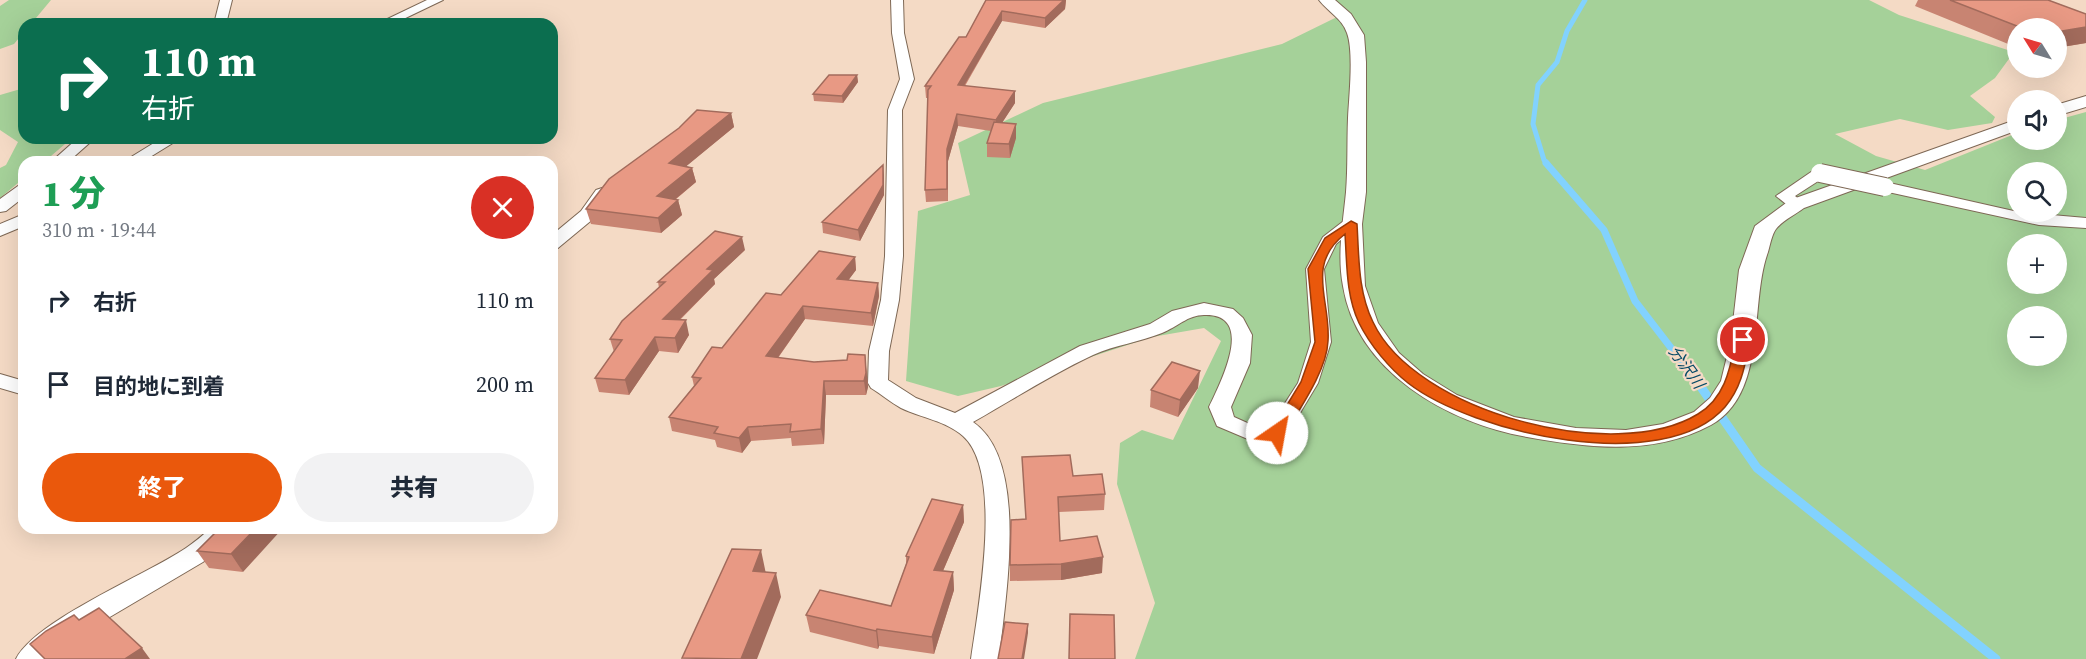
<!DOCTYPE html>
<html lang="ja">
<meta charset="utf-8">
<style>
:root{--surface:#fff;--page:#f2f2f3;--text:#1f2937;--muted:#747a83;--accent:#ea580c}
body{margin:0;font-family:"Source Serif 4","Noto Sans JP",serif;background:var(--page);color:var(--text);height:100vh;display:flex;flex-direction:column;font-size:22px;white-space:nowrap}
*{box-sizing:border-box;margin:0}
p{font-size:20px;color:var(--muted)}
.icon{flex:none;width:33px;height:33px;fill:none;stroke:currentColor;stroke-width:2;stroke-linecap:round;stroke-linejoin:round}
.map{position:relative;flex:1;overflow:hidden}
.details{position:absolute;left:18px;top:156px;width:540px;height:378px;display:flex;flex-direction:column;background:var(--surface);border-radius:18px;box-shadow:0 6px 24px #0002}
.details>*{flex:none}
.banner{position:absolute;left:18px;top:18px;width:540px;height:126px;border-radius:18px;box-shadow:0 6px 24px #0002;background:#0b6e4f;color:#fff;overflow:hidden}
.needle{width:39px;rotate:307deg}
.fabs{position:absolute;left:2007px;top:18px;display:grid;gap:12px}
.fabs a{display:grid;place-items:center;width:60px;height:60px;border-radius:50%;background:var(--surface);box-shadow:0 6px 24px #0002;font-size:30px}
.pin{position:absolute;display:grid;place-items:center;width:51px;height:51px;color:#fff;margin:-26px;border:3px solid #fff;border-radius:50%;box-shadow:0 2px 6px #0007}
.me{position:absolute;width:66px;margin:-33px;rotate:33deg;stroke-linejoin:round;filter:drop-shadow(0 0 4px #0008)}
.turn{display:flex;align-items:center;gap:21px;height:126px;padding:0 24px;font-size:27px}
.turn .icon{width:78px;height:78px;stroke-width:2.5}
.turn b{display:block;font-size:42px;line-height:51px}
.round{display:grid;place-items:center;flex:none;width:63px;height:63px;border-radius:32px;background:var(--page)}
.overview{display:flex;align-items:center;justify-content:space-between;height:102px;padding:0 24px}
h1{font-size:36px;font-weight:800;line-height:45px;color:#1e9e55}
.primary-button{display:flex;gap:12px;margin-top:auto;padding:12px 24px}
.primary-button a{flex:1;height:69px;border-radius:36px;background:var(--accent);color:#fff;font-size:24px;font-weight:800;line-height:69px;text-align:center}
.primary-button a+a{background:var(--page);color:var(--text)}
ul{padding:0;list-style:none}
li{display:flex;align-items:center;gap:18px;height:84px;padding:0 24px}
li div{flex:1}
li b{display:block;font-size:22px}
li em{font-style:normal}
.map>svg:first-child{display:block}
.green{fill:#a5d199;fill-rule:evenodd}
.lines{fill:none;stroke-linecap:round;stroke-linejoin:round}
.stream-far2{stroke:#82d2fe;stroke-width:5}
.stream-far1{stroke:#82d2fe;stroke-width:7}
.stream{stroke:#82d2fe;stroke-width:9}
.minor-casing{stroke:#7e6855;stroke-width:2}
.tertiary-casing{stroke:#7e6855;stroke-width:2}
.minor{fill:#fff;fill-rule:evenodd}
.tertiary{fill:#fff;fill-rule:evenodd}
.minor-bridge-casing{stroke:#7e6855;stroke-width:20;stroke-linecap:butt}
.minor-bridge{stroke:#fff;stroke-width:18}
.wall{fill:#c88472}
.shaded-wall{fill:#a26b5c}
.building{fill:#e89984;stroke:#a26b5c;stroke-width:1.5}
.route{fill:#ea580c;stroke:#983908;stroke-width:1.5}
.labels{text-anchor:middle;stroke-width:4.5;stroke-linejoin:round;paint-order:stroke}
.water-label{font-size:16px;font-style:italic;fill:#064a67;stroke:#f4dac5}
</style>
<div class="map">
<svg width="2086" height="659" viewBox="0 0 2086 659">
<rect width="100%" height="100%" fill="#f4dac5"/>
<path class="green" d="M9 0H51L31 24H24V32L14 44 0 49V6Z
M1328 0H1869L1899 15 2014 52 1995 78 1970 96 1995 117 1992 123 1948 130 1900 119 1835 134 1876 156 1925 170 2017 133 2018 140H2056L2057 120 2086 112V659H1135L1155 603 1117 484 1120 443 1142 430 1173 440 1221 341 1204 328 1152 337 1001 386 958 396 906 381 918 211 970 195 958 143 1043 103 1282 44 1335 18 1344 10ZM2018 172H2056V212H2018ZM2018 244H2056V284H2018ZM2018 316H2056V356H2018Z
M24 88V138H72L44 162H24V178L0 198V168L6 165 18 142 0 130V95Z"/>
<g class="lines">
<path class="stream-far2" d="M1548 164 1544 160 1533 124 1538 85 1557 62 1567 31 1585 0"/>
<path class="stream-far1" d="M1546 163 1604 230 1635 301 1695 379"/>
<path class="stream" d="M1694 377 1757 468 1996 659"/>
<g class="minor-casing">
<path id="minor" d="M220 0H232L226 24H214Z
M427 0H443L393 24H377Z
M891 0H903L904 33 914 79 902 110 903 256 899 300 889 351 888 380 916 398 955 413 1080 346 1150 324 1172 311 1204 303 1233 309 1243 318 1252 335 1250 363 1231 407 1234 417 1263 430 1269 428 1298 383 1311 342 1306 269 1323 237 1345 220H1357L1360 224 1336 244 1324 269 1331 342 1318 383 1285 438 1262 445 1217 426 1209 407C1220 384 1257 313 1204 315 1188 315 1177 327 1162 333 1140 342 1115 345 1093 355 1052 374 1012 400 973 422 1030 461 1005 599 999 659H971C978 609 1004 472 963 436 946 421 922 418 901 408 890 402 881 394 871 388L868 383 869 351 881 300 885 256 888 110 900 79 892 33Z
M78 138H95L68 162H51Z
M162 138H181L142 162H123Z
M1820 168 1828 173 1826 176 1795 196 1805 204 1803 208H1791L1776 196 1814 170Z
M1885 182 2018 212 2086 218V228L2039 225 1879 190 1877 187Z
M24 184V197L6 211 0 212V199L18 186Z
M602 188 610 193 593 219 558 248 552 249V235L581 211 596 190Z
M24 214V226L0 236V224Z
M0 374 24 381V395L0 388Z
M211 528H240L236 534 203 562 59 647 47 659H16C36 620 146 575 186 548 195 542 203 535 211 528Z"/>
</g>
<g class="tertiary-casing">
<path id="tertiary" d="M1319 0H1335L1351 14 1364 35 1366 62V192L1362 224 1365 286 1378 323 1399 353 1423 374 1457 395 1514 417 1576 428 1626 430 1663 424 1694 412 1710 398 1721 381 1731 340 1739 270 1755 226 1790 200 2018 119V130L1804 208C1796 214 1782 221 1776 229 1772 234 1770 245 1768 252 1749 304 1768 393 1711 425 1654 456 1588 448 1527 437 1448 423 1357 372 1343 286 1337 255 1343 223 1346 192 1348 168 1347 142 1348 118 1349 97 1354 52 1347 33 1342 18 1328 12 1319 0Z
M2086 96V107L2056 116V105Z"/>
</g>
<use href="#minor" class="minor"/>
<use href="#tertiary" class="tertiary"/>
<g class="minor-bridge-casing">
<path id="minor-bridge" d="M1820 173 1885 187"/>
</g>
<use href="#minor-bridge" class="minor-bridge"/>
</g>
<path class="wall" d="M986 0H1066L1065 9 1045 28 1002 21 965 86 1015 91V103L1002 123 1016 138 1010 158 987 157V143L991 131 958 126 948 161V201L926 202 925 190 928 98H926L925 86 966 37Z
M1918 0H2048L2086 14V43L2056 48V28H2018V48L1915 6Z
M857 75 858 82 843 103 814 101 813 94Z
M731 113 734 127 686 166 692 168 696 182 675 200H678L682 215 661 233 591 224 586 209Z
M884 175V195L860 241 823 233 822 222Z
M745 250 714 279 715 284 680 320 689 335 678 353 659 351 629 395 599 392 595 378 614 352 610 339 659 288 658 282Z
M855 257 856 270 848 280 878 283 879 296 873 326 805 319 778 358 866 368 868 387 866 395H826L824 444 792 446 791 438 751 441 742 453 717 447 715 440 672 431 669 417 694 386 692 377 722 348 781 295Z
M1198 388 1178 417 1150 407 1151 390Z
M1022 457 1073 476 1105 494 1104 510 1059 512 1060 541 1102 573 1061 580 1010 581V565L1026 519Z
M963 505 964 522 943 571 953 572 954 590 934 654 879 646 878 649 810 632 806 615 891 606 906 564V556Z
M220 528 243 572 209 568 197 551Z"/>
<path class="shaded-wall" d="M1064 0H1066L1065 9 1045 28V18Z
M1002 11V21L958 96V85Z
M2086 27V43L2056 48V32Z
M857 75 858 82 843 103 842 96Z
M1015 91V103L996 132V120Z
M731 113 734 127 672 178 669 163Z
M957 114 958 126 948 161V201L947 149Z
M1016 124V138L1010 158 1009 144Z
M883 165 884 175V195L860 241 858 230Z
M692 168 696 182 661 211 657 196Z
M678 200 682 215 661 233 658 218Z
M742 237 745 250 714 279 715 284 666 333 663 319 707 269Z
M855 257 856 270 839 293 837 279Z
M878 283 879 296 873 326 871 313Z
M803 306 805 319 769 370 766 356Z
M686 320 689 335 678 353 675 338Z
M655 337 659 351 629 395 625 380Z
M865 355 868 387 866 395 864 381Z
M1200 371 1198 388 1178 417 1180 400Z
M824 381 826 395 824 444 821 429Z
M748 427 751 441 742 453 739 438Z
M963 505 964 522 936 587 934 570Z
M256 528H283L243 572 231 554Z
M761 550 766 574 753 571Z
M1103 557 1102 573 1061 580V564Z
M953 572 954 590 934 654 932 637Z
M776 573 781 597 757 659H741Z
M1028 624V633L1024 659H1022Z
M877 629 879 646 878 649 876 631Z
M142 648 150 659H125Z"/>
<path class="building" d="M986 0H1064L1045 18 1002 11 958 85 1015 91 996 120 957 114 947 149V189L925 190 928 90 931 86H925L959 37H966Z
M1950 0H2048L2086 14V27L2056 32V28H2022Z
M829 75H857L842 96 813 94Z
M697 110 731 113 669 163 692 168 657 196 678 200 658 218 586 209 609 179 679 128Z
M994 122 1016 124 1009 144 987 143Z
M883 165V185L858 230 822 222Z
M715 231 742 237 707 269 713 270 663 319 686 320 675 338 655 337 625 380 595 378 622 340 610 339 622 321 665 282H658Z
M819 251 855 257 837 279 878 283 871 313 803 306 766 356 814 362 847 360 848 354 865 355 866 373 864 381H824L821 429 790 432 791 424 748 427 739 438 714 433 718 427 669 417 701 378 692 377 712 347 722 348 766 293 781 295Z
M1172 362 1200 371 1180 400 1151 390Z
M1070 455 1073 476 1102 474 1105 494 1058 497 1060 541 1097 536 1103 557 1061 564 1010 565 1011 520 1026 519 1022 457Z
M932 499 963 505 934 570 953 572 932 637 877 629 876 631 806 615 820 590 891 606 909 557 906 556Z
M220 528H256L231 554 197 551Z
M732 549 761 550 753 571 776 573 741 659 682 658Z
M99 608 142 648 125 659H45L30 644 46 631 74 615 79 620Z
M1070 614 1114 615 1115 659H1069Z
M1005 622 1028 624 1022 659H998Z"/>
<path class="route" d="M1351 221 1357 224C1359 257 1358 292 1373 322 1415 412 1615 465 1698 414 1725 398 1730 369 1736 340L1743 336 1750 340C1745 365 1742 387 1725 407 1664 477 1472 433 1408 383 1389 368 1370 345 1359 323 1346 296 1347 264 1345 234 1305 265 1331 300 1328 341 1327 371 1298 411 1283 437H1272L1270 433 1301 382 1315 342 1308 269 1325 238Z"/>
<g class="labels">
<g class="water-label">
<text transform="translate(1687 367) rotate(54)" y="6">分沢川</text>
</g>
</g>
</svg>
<div class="fabs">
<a><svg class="needle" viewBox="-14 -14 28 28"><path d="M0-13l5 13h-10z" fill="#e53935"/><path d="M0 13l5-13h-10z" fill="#747a83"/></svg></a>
<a><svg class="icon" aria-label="sound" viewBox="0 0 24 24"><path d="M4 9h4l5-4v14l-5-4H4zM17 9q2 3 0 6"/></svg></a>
<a><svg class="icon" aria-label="search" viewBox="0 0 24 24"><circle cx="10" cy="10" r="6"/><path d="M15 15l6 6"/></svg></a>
<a>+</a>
<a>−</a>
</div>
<div class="pin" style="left:1743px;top:340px;background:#d93025"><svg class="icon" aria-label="arrive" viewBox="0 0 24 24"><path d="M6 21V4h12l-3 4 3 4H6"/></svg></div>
<svg class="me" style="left:1277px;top:433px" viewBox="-20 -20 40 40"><circle r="19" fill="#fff"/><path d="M0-13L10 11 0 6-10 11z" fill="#ea580c"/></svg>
<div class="banner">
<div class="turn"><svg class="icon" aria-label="right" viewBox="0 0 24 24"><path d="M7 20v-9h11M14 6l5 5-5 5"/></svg><div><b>110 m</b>右折</div></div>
</div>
<section class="details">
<div class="overview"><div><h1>1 分</h1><p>310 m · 19:44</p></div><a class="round" style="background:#d93025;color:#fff"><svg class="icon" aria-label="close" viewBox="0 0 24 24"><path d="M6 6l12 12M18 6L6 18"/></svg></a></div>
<ul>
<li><svg class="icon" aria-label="right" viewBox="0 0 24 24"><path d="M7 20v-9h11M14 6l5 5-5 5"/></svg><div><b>右折</b></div><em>110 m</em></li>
<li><svg class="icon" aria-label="arrive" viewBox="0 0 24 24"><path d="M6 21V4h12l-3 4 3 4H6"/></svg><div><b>目的地に到着</b></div><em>200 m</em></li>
</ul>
<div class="primary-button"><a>終了</a><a>共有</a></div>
</section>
</div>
